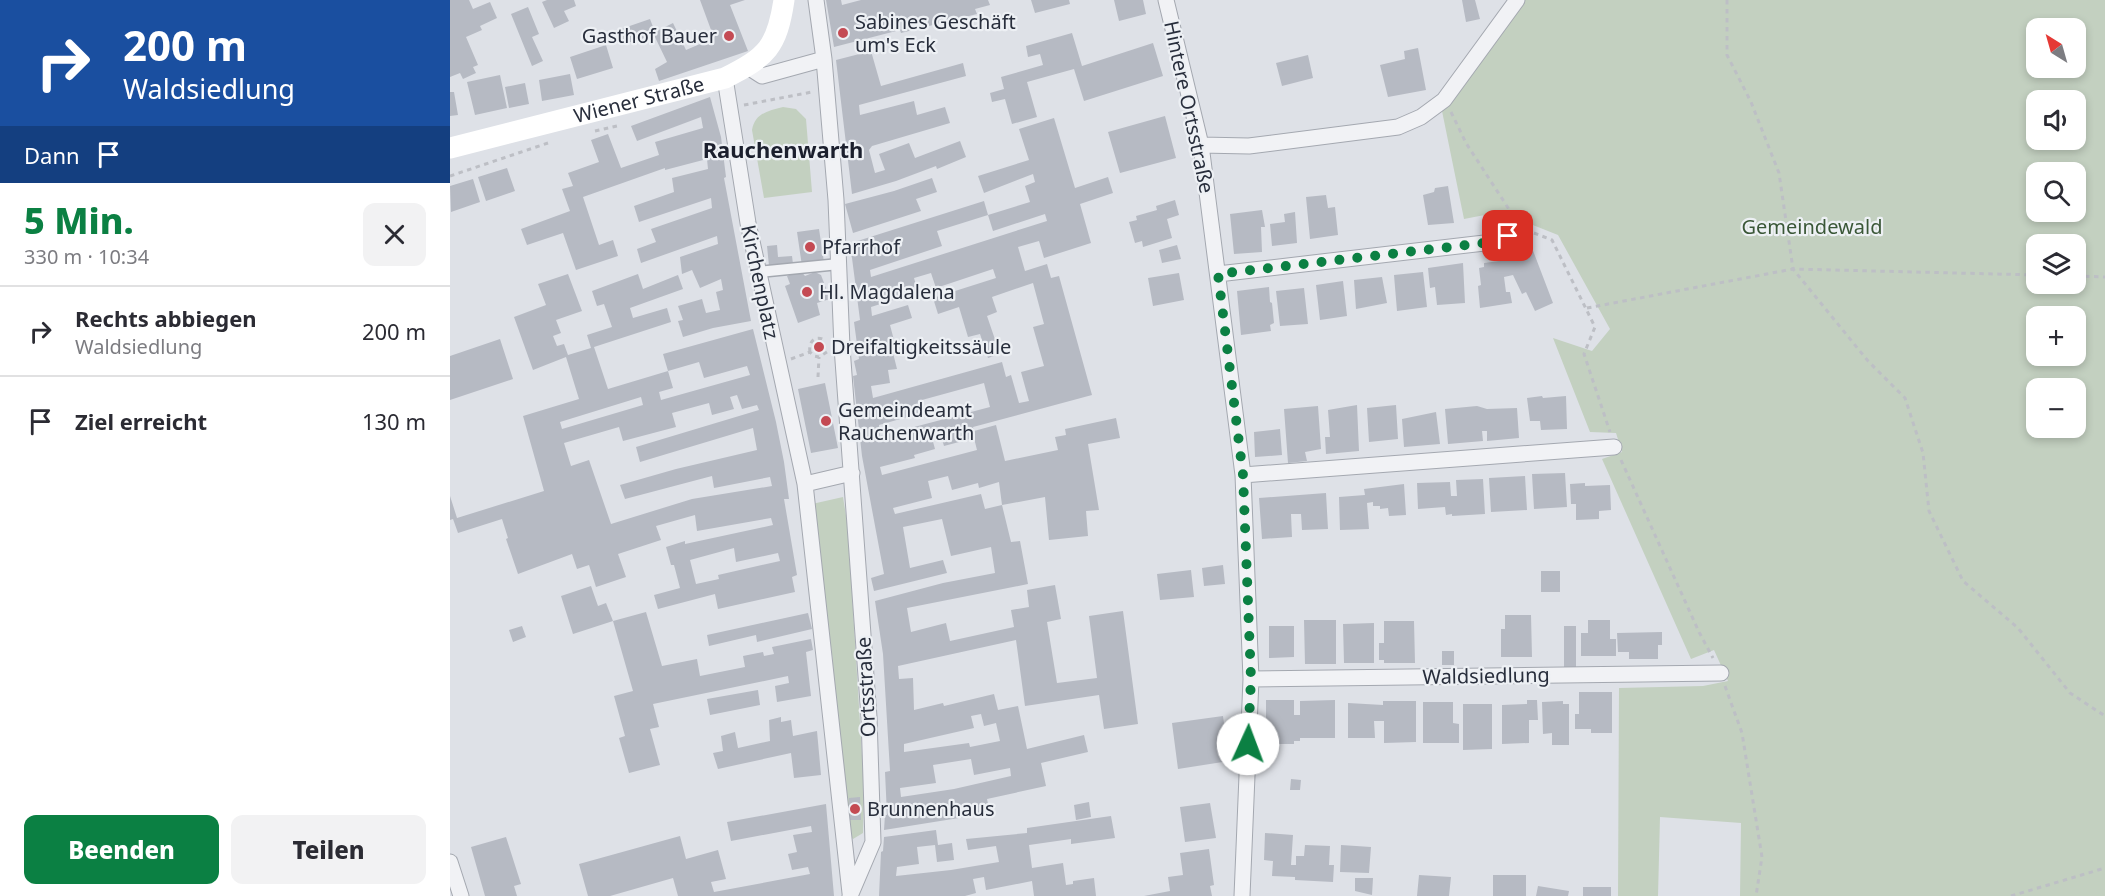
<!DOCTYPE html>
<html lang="de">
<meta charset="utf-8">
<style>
:root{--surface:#fff;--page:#f2f2f3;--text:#2b2b33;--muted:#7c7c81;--line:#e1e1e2;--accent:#0b8043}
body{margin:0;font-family:"Noto Sans",sans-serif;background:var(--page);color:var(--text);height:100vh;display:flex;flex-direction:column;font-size:22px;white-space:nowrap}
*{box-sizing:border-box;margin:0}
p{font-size:20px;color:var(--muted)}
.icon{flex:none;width:33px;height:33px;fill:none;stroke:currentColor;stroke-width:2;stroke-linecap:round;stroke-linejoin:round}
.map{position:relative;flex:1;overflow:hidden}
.panel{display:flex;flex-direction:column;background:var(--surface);width:450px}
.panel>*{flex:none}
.banner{background:#1a4fa0;color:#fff;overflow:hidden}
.needle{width:39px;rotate:323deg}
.fabs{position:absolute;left:1576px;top:18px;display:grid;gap:12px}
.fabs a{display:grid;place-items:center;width:60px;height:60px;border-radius:12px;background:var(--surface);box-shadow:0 3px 9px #0003;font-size:30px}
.pin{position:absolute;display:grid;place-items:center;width:51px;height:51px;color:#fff;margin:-26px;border-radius:12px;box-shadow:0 3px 9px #0006}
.me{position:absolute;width:66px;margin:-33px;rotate:2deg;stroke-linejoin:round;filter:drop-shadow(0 0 4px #0008)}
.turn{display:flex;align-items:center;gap:21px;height:126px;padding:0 24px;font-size:27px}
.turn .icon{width:78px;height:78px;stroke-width:2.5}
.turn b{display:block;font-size:42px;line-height:51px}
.then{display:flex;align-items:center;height:57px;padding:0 24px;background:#0003;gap:12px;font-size:22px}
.round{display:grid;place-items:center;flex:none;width:63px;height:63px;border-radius:12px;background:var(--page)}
.summary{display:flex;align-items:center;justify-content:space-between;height:102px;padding:0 24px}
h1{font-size:36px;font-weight:800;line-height:45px;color:var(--accent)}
.action{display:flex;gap:12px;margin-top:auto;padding:12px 24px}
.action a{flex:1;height:69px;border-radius:12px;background:var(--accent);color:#fff;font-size:24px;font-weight:800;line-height:69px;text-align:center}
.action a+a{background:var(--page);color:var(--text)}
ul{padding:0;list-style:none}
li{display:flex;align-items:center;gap:18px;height:90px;padding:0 24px;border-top:2px solid var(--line)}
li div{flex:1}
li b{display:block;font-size:22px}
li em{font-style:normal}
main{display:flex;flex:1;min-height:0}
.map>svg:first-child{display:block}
.green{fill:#c3d0c0;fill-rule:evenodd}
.building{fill:#b6bac3;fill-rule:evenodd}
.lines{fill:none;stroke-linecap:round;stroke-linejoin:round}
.pedestrian-casing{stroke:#a4a8b0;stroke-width:13}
.minor-casing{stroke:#a4a8b0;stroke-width:17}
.path{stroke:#bdbfc5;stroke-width:3;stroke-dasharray:4.5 4.5;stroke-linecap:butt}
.pedestrian{stroke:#f1f2f5;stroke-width:10}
.minor{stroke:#f1f2f5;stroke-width:15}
.secondary{stroke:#fff;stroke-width:21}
.route{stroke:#0b8043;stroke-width:10;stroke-dasharray:0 18}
.poi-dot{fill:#c44a53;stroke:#edf0f4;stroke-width:2}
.labels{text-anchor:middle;stroke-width:4.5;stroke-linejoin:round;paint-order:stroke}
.poi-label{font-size:20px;fill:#282e3c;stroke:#edf0f4;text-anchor:start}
.street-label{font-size:20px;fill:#282e3c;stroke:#edf0f4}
.park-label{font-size:20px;fill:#3a5737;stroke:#edf0f4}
.quarter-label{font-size:22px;font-weight:bold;fill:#1b1f2d;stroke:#edf0f4}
</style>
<main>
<section class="panel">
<div class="banner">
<div class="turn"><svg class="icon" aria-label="right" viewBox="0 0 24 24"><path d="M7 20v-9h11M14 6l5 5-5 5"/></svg><div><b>200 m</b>Waldsiedlung</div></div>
<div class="then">Dann<svg class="icon" aria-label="arrive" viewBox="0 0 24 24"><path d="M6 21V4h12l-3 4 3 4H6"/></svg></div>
</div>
<div class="summary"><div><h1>5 Min.</h1><p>330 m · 10:34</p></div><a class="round"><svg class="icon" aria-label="close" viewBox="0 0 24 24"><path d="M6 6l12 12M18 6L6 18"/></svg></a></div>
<ul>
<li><svg class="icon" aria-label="right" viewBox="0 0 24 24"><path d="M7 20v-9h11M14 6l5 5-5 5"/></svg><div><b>Rechts abbiegen</b><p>Waldsiedlung</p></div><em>200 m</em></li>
<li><svg class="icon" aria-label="arrive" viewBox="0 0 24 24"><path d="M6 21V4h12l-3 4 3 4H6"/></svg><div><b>Ziel erreicht</b></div><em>130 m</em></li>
</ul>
<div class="action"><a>Beenden</a><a>Teilen</a></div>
</section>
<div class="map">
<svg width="1655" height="896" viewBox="0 0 1655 896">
<rect width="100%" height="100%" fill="#dee1e7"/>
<path class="green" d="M1074 0H1655V896H1290L1291 823 1210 817 1208 896H1168L1169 688 1253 686 1278 681 1264 650 1241 659 1152 459 1172 452 1166 433 1140 432 1103 338 1142 351 1160 329 1108 235 1050 212 1014 219 992 111ZM1587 28H1626V68H1587ZM1587 100H1626V140H1587ZM1587 172H1626V212H1587ZM1587 244H1626V284H1587ZM1587 316H1626V356H1587ZM1587 388H1626V428H1587Z
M333 107 346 109 356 119 362 192 314 198 302 130C305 113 318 111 333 107Z
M393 497 398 528 414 788 413 833 403 839 399 834 382 654 362 504Z"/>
<path class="building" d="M0 0H19L23 9 40 2 47 18 30 26 32 30 16 37 28 65 23 67 26 73 13 79 10 73 0 77Z
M97 0H124L126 6 114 11 119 21 104 28 92 2Z
M250 0H295L280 5 298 51 209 81 205 69 217 62 204 35 174 44 168 30 200 19 205 32 223 23 236 50 264 38Z
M376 0H391L392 5 411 0H538L540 5 525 9 527 14 451 33 450 30 384 47Z
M581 0H619L620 4 585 13Z
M664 0H693L696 14 669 21Z
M1012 0H1025L1030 19 1016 22Z
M78 7 89 34 82 37 93 61 82 66 61 14Z
M622 33 632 66 703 43 713 76 634 101 624 69 577 82 587 117 562 124 555 99 542 102 540 93 554 89 551 77 593 65 590 54 578 57 576 46Z
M156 45 163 68 127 79 120 57Z
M968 48 976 90 938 97 930 65 955 59 954 51Z
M421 51 431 86 513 63 516 76 409 105 410 115 464 101 467 115 495 107 500 123 422 146 419 150 425 173 435 170 429 154 459 143 465 158 510 141 516 157 487 169 486 166 446 181 402 194 386 60Z
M858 55 863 78 832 86 826 63Z
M120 74 124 95 92 101 89 80Z
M50 75 57 108 25 115 17 82Z
M75 83 79 104 59 108 55 87Z
M0 92H4L8 115 0 116Z
M260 97 271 137 276 177 274 178 301 321 263 328 233 337 228 321 233 320 228 306 252 299 256 313 270 310 266 292 273 290 271 279 250 288 242 270 232 274 230 257 268 244 267 236 191 263 187 249 206 242 201 229 262 208 261 198 189 222 184 206 224 192 222 178 258 169 257 159 215 170V168L133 197 149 245 163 240 168 256 126 270 113 233 77 245 71 229 120 211 112 189 123 186 118 173 149 162 141 140 158 134 171 168 209 155 205 142 253 128 251 117 187 141 181 126Z
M715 116 726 158 670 173 658 132Z
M604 118 625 188 658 177 663 193 630 204 641 243 594 258 589 241 568 247 575 271 597 264 601 278 609 276 642 395 523 427 524 431 546 425 555 461 608 450 605 437 616 435 615 429 666 418 670 438 638 444 649 510 636 511 638 536 599 540 595 497 552 505 561 542 570 541 578 584 457 608 461 632 496 623 500 641 564 627 561 610 579 607 577 590 605 585 611 619 597 622 607 683 647 678 639 616 673 611 688 724 654 729 649 695 575 706 566 640 448 666 449 679 463 678 464 710 493 703 494 706 544 694 548 710 568 706 577 749 634 735 638 752 591 763 596 786 537 799 540 813 434 830 435 815H437L435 772 440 771 433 654 425 601 493 583 545 573 541 547 501 556 492 519 453 527 460 568 493 560 497 573 424 591 421 578 434 574 412 456 403 376 407 375 404 361 409 359 404 322 410 320 402 258 398 244 534 201 538 215 487 231 492 246 420 270 421 277 597 221 595 214 543 231 538 215 580 202 575 186 585 182 583 174 534 193 528 176 579 160 569 129ZM543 269 546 278 483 298 488 314 509 307 518 337 530 334 538 358 550 354 537 316 547 312 542 297 583 283 594 324 583 327 594 366 571 372 579 401 569 403 561 375 556 377 552 362 423 398 421 386 440 383 438 370 447 369 442 349 446 348 440 325 462 318 458 305 422 316 421 307 468 292 464 278 481 273 486 288ZM534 383 540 407 430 436 429 425 475 412 472 400ZM491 436 494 446 524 438 527 450 432 475 430 467 465 458 464 455 485 449 482 438ZM498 476 502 490 528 483 529 488 549 482 552 505 535 509 531 494 445 514 443 508 482 498 478 481ZM531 714 534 726 546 723 550 741 520 747 519 743 454 752V744L524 728 521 716ZM521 759 524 775 560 768 561 776 504 789 451 797 450 788 486 783 483 765Z
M57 168 65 191 36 201 28 177Z
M482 178 487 192 466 199 471 211 403 233 395 204 444 191Z
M23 179 30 202 1 212 0 186Z
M998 186 1004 223 978 225 973 195 984 192 985 188Z
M876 195 878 208 885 207 888 235 860 239 856 197Z
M725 200 729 215 717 219 722 238 693 247 692 241 685 243 679 222 687 220 686 216 707 210 706 206Z
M812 210 815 227H811L812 252 784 254 780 214Z
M845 212 847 243 822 246 820 224 835 222 834 214Z
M369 229 374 262 352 266 347 232Z
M327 245 328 257 342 256 343 264 319 266 317 246Z
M727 245 731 259 712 263 709 250Z
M1082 248 1103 303 1085 311 1076 292 1072 294 1063 275 1054 277 1056 292H1060L1062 303 1030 308 1028 286 1031 285 1029 268 1034 267V263L1064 259 1062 256Z
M1013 263 1015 303 987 305 985 287 980 288 978 268Z
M350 270 355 276 365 272 371 275 380 299 367 303 370 315 348 323 335 286 340 284 337 276Z
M973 272 977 307 947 311 944 275Z
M729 273 734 300 703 306 698 278Z
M118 274 132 311 106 320 111 333 103 336 107 346 114 344 118 355 141 348 137 335 162 327 154 304 147 306 142 291 188 274 193 289 228 275 233 289 180 308 183 318 217 308 221 322 144 347 158 389 218 371 223 388 209 392 211 400 300 375 297 366 254 378 249 362 218 371 213 354 303 329 326 422 334 462 339 499H334L347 575 342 577 345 592 268 609 265 594 208 609 204 595 230 588 224 565H221L216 547 235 541V544L323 525 321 518 247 531 245 515 206 526 211 540 168 554 176 577 146 587 139 565 127 569 122 554 68 574 56 539 58 538 52 519 8 533 3 519 0 520V496L7 518 94 491 73 416 129 399 116 357 83 370 64 317 96 305 88 284ZM287 395 292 409 307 405 309 410 186 447 190 462 303 428 307 450 226 469 170 485 175 499 262 476 264 488 320 477 322 486 242 499 161 524 139 460 121 466 114 443 169 427 173 441 226 427 222 413 259 403 262 415 284 409 280 397ZM191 397 193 405 112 429 110 422ZM284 548 286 562 328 553 330 561 268 575 269 579 246 584 240 560Z
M932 277 937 303 906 309 904 280Z
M893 281 897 316 870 320 866 285Z
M819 287 820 302 822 303 824 323 820 325 821 331 791 335 787 291Z
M854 288 858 324 830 326 826 291Z
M50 339 63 379 0 400V356Z
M375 383 388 448 361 453 348 389Z
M1092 396 1093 398 1116 396 1117 429 1091 430 1090 421H1080L1077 398Z
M907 405 909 451 876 454 875 437H880L878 410Z
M946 405 948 439 919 442 917 408Z
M868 406 871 449 855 452 857 461 838 463 834 409Z
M1027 406 1037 409 1067 408 1069 438 1037 441V431H1032L1033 441 998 444 995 409Z
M986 412 990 444 954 447 952 419Z
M830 429 832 455 805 457 804 432Z
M1115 473 1117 507 1084 509 1082 474Z
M1075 476 1077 510 1041 512 1039 478Z
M1033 479 1035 514 1002 516V514L996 515 995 507 968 509 967 483 1000 482 1001 496H1007L1006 480Z
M1135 483V486L1160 485 1161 510 1149 511V519L1126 520V504H1121L1120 484Z
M954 484 956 515 939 516 938 508 930 509V506H923V502L917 503 919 529 890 530 889 497 915 495 914 489Z
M876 493 878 529 852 530 851 514H841L842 537 812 539 809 498Z
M773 565 775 584 754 586 752 568Z
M741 570 744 597 710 600 707 574Z
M1091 571H1110V592H1091Z
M141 586 148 606 156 603 163 621 123 634 111 596Z
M196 612 212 666 247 659 250 676 295 667 293 656 313 652 314 656 324 654 322 647 361 639 363 650 356 652 361 696 327 702 325 686 339 683 338 676 203 704 209 727 200 729 210 765 179 773 169 738 175 736 164 696 183 691 163 621Z
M358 613 362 629 307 642 306 635 259 646 257 635Z
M1055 615H1081L1082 657H1051V629H1055Z
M854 620H886V664H855Z
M1138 620H1160V639H1166V656H1131V633H1138Z
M934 621H964L965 663H934V660H929V643H934Z
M924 623V663H894L893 624Z
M72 626 76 637 63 642 59 630Z
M819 626H844V657L819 658Z
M1114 626H1126V669H1114Z
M1212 632V645H1208V659H1179V652H1168L1167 633Z
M992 651H1004V665H992Z
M308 690 310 705 260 715 257 699Z
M1129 692H1162V733H1141V729H1125V714H1129Z
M816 700H844V715H850V701L885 700V738H850V741H844V744H816Z
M1077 700H1087L1088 720H1079V743L1052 744V705L1077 704Z
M933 701H966V742L934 743V721H924L925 738H898V703L933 705Z
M1113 701V704H1119V745H1102V733L1093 734 1092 702Z
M973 702H1003V723L1009 724V743H973Z
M1013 704H1042V749L1013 750Z
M773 716 779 761 728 769 722 723Z
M331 717V722L341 720 343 736 367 731 371 775 344 778 341 753 268 769 263 753 273 751 271 736 285 732 288 748 320 741 319 720Z
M841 779 851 780 850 790H840Z
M410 797 411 820H400L399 798Z
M639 802 641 817 626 820 624 805Z
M760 803 766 838 735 842 730 807Z
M376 804 384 896H228L223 878 160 896H138L129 864 230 836 236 859 268 850 276 879 261 882 264 892 360 874 358 867 342 870 338 854 347 852 343 835 362 832 361 826 281 841 277 822Z
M661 816 665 838 621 844V839L579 845 582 868 613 863 616 885 623 884V881L644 878 646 896H584L582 881 536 890 534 877 523 879 526 893 515 896H429L431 852 433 851 434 837 486 830 488 845 502 843 504 860 487 862 485 845 467 847 469 864 447 867 446 876 501 870 549 862 546 846 518 850 516 839 577 833V828Z
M815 833 843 835 841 865H846V856H854L855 845 880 846 879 865H884L883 882 845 880V877L822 876 823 861 814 860Z
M56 837 71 884 64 886 67 896H35L21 847Z
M891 845 921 847 919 873 890 872Z
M759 849 764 885 760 886 762 896H694L720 891 718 877 733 875 730 853Z
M969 875 1001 877 999 896H967Z
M1043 875H1076V896H1043Z
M905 878H923L922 895 905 891Z
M1088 886 1119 891 1118 896H1086Z
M1133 887H1161V896H1133Z"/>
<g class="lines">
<g class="pedestrian-casing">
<path id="pedestrian" d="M308 272 389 264"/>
</g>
<g class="minor-casing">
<path id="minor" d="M366 0 374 59 386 200 392 347 419 717 423 842 400 896
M716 0 751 145 793 475 801 679 792 896
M298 67 312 76 374 59
M275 78 298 223 355 484 400 893
M751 145 799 146 948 127 971 117 994 100 1067 0
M768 274 1043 242 1072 229
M793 475 1164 447
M355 484 402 473
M801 679 1271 673
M0 862 11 896"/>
</g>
<path class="path" d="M1277 0V55L1301 102 1329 173 1343 269 1418 361 1455 398 1473 453 1479 511 1513 581 1568 628 1620 693 1655 716
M294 105 362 92
M1001 112 1016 143 1064 217
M145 131 171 125
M0 176 98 143
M1084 233 1102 240 1145 327 1134 354 1160 432
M1626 276 1655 277
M1137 308 1343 269 1587 275
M360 352C358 341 366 334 376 341
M341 359 360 352 364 356 369 357 377 352
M368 377 369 357
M1171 460 1249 632 1263 658
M1275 686 1292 733 1312 857 1306 896
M1561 896 1655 868"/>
<use href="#pedestrian" class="pedestrian"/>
<use href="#minor" class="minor"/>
<path class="secondary" id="s1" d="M0 148 275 78C317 57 327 47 334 0"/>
</g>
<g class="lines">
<path class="route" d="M798 744 801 679 793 475 768 274 1043 242 1058 236"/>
</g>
<g class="poi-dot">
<circle cx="393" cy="33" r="6"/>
<circle cx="279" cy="36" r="6"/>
<circle cx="360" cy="247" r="6"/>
<circle cx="357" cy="292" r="6"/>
<circle cx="369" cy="347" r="6"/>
<circle cx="376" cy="421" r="6"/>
<circle cx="405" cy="809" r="6"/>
</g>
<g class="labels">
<g class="poi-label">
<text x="405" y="29">Sabines Geschäft<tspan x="405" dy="23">um's Eck</tspan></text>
<text x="267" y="43" text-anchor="end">Gasthof Bauer</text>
<text x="372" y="254">Pfarrhof</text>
<text x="369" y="299">Hl. Magdalena</text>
<text x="381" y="354">Dreifaltigkeitssäule</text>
<text x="388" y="417">Gemeindeamt<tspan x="388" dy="23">Rauchenwarth</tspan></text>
<text x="417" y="816">Brunnenhaus</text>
</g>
<g class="street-label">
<text dy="7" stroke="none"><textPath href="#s1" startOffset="195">Wiener Straße</textPath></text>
<text transform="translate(739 107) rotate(78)" y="7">Hintere Ortsstraße</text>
<text transform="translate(310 282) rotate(78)" y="7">Kirchenplatz</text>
<text transform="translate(1036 676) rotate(-1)" y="7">Waldsiedlung</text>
<text transform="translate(416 687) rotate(-93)" y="7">Ortsstraße</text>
</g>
<g class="park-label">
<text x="1362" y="234">Gemeindewald</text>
</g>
<g class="quarter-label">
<text x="333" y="158">Rauchenwarth</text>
</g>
</g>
</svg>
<div class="fabs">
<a><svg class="needle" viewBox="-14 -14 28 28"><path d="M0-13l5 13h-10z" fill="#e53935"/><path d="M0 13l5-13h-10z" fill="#7c7c81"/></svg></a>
<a><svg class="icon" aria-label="sound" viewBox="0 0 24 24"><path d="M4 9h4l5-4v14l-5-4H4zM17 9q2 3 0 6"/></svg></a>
<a><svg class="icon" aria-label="search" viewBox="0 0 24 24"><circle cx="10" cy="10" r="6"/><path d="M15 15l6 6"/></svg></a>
<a><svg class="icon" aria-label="layers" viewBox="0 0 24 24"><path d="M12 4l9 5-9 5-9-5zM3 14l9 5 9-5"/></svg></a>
<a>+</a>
<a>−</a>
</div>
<div class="pin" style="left:1058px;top:236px;background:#d93025"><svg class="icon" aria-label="arrive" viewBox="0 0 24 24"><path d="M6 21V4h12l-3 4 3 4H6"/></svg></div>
<svg class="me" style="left:798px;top:744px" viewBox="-20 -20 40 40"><circle r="19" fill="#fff"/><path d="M0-13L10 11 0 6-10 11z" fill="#0b8043"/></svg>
</div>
</main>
